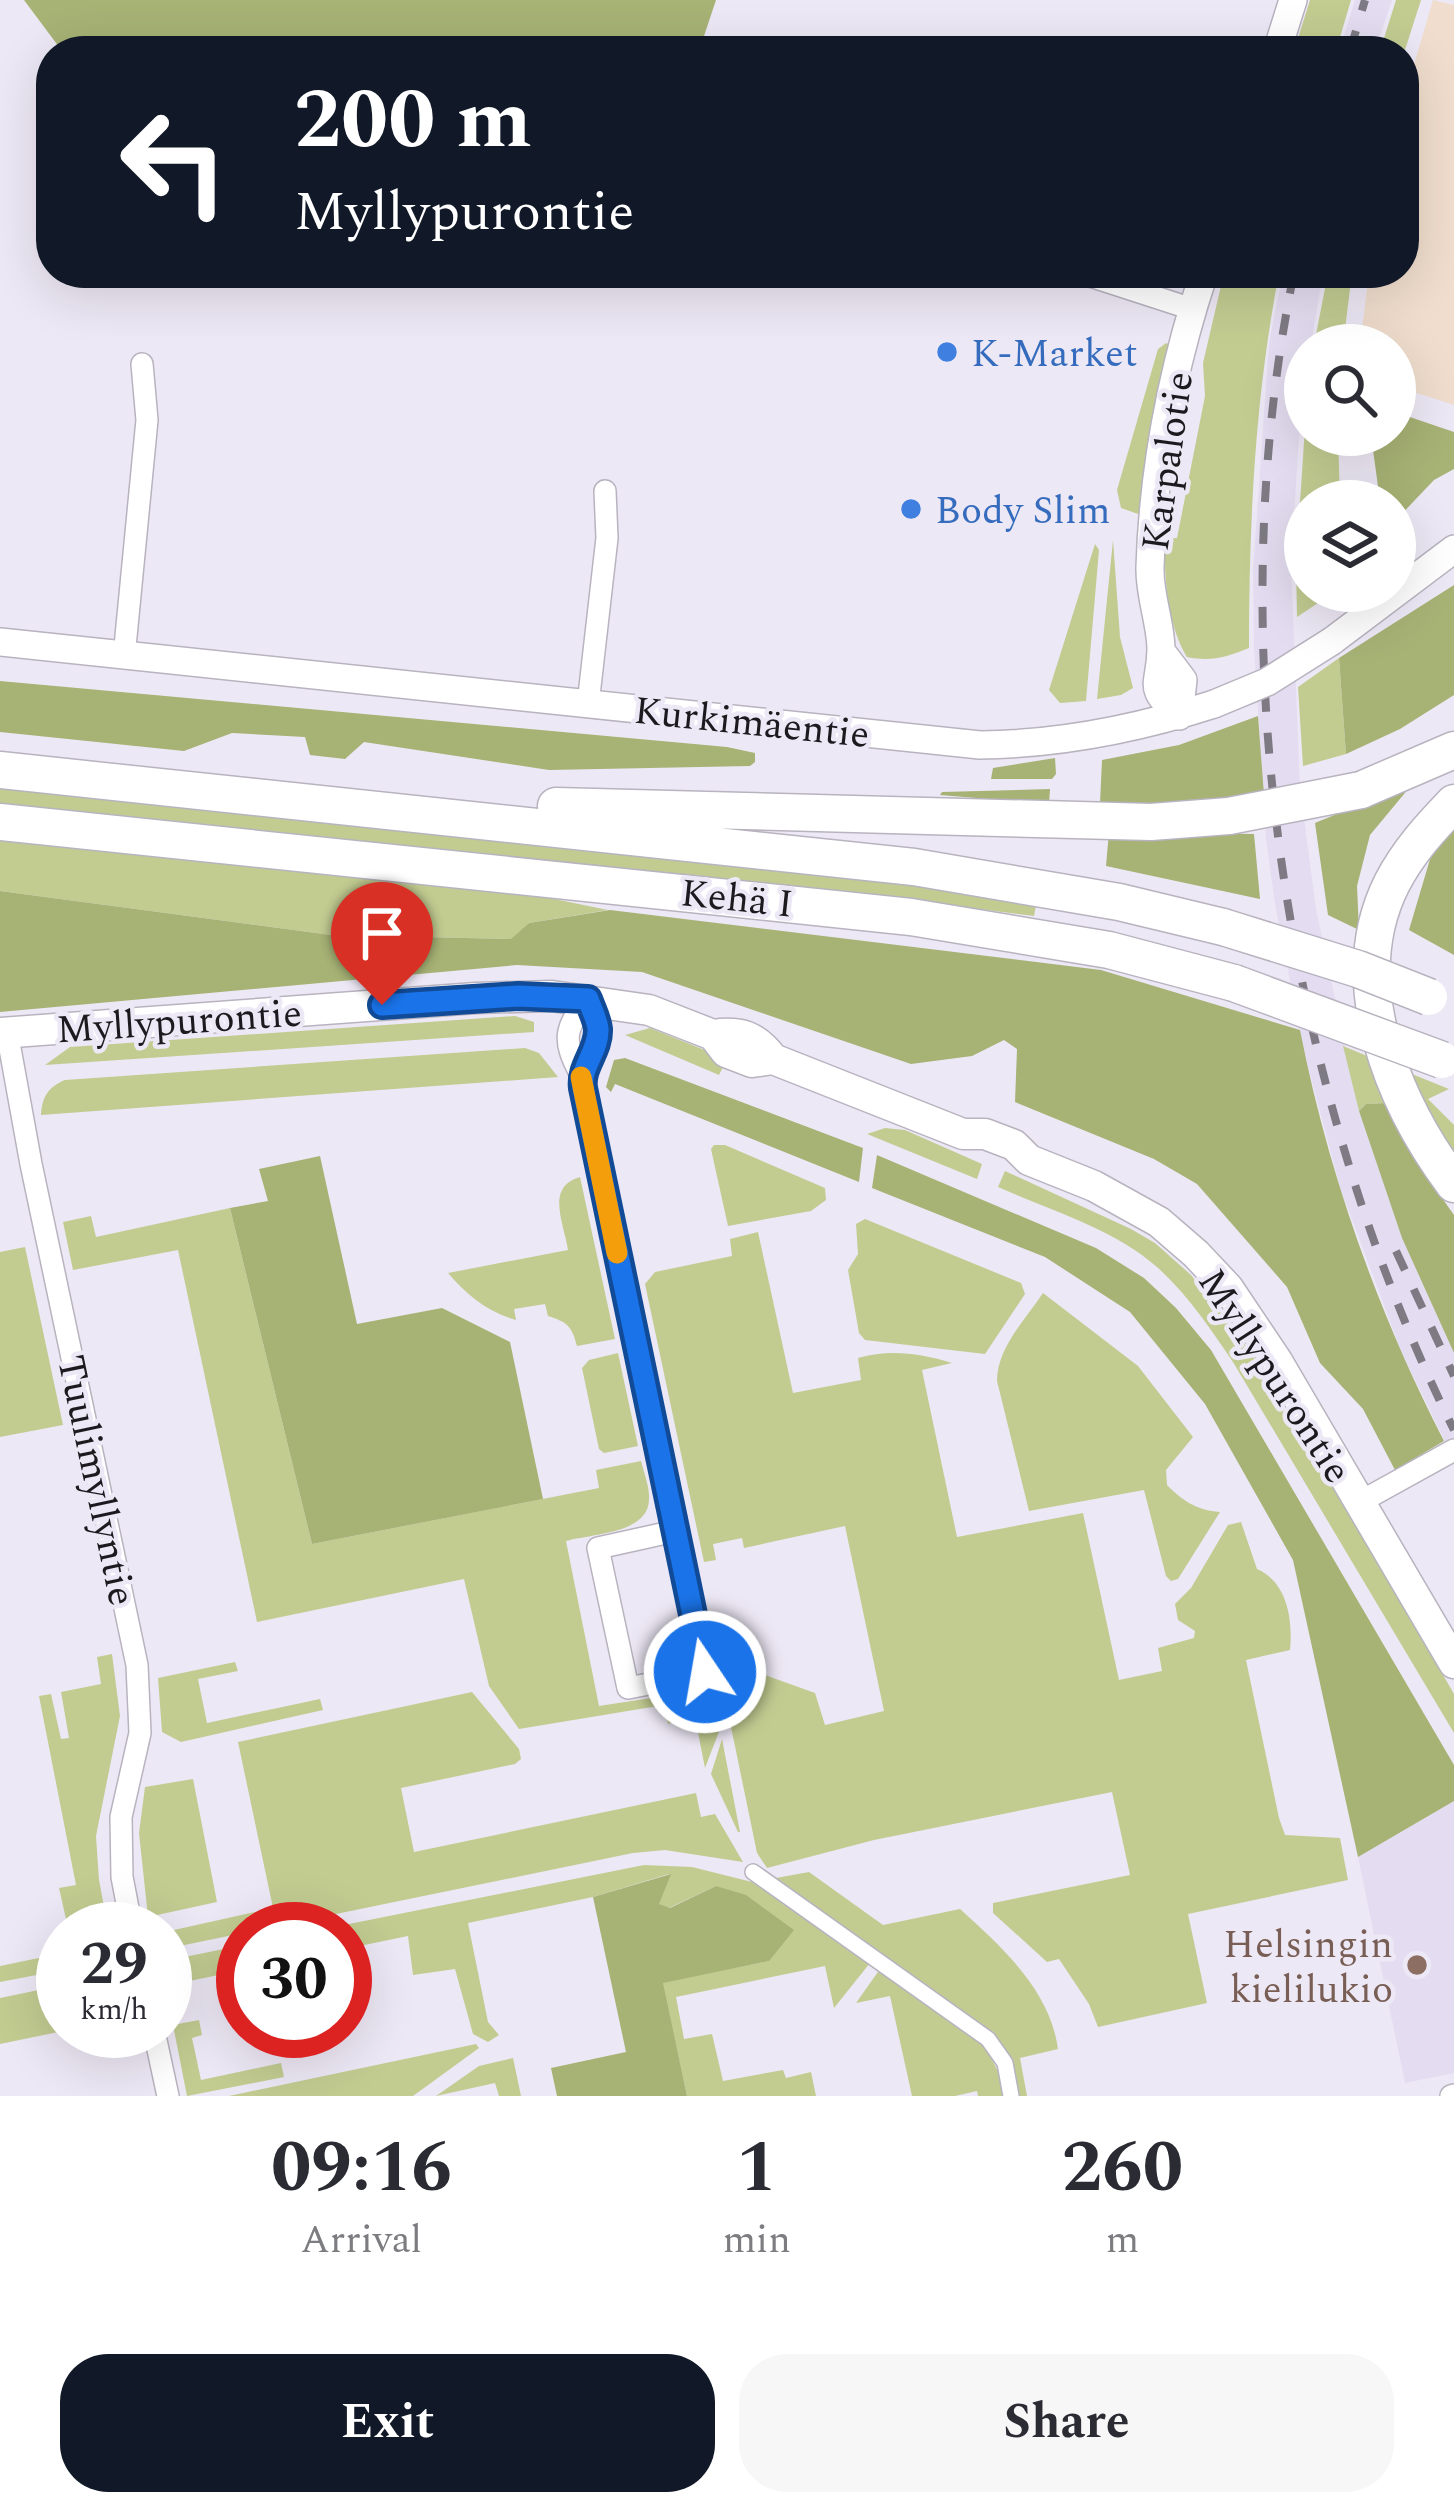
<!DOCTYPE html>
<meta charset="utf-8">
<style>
:root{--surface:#fff;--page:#f7f7f7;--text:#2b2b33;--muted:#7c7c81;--accent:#111827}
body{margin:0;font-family:Spectral,serif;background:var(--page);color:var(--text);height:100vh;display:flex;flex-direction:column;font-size:45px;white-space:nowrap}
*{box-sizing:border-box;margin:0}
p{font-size:39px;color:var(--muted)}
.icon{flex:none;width:66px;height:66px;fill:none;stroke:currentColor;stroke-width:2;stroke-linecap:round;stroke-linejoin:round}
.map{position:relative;height:2096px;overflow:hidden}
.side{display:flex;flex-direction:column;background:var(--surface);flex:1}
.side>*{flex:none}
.guide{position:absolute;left:36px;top:36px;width:1383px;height:252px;border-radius:48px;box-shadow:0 12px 48px #0002;background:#111827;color:#fff;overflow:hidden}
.fabs{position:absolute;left:1284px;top:324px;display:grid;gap:24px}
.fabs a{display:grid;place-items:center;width:132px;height:132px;border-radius:50%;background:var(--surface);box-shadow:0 12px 48px #0002;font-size:60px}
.speed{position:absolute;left:36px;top:1902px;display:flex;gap:24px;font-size:60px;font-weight:700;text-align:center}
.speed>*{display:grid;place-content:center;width:156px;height:156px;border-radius:50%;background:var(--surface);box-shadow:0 12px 48px #0002;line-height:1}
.speed small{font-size:30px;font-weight:400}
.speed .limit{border:18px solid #d22;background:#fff;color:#111}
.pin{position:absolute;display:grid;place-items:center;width:102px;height:102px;color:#fff;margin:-123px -51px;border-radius:50% 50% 50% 0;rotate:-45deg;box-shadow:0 0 12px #0007}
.pin .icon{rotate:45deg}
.me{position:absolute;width:132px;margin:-66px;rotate:348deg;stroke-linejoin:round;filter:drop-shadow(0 0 9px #0008)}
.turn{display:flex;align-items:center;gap:42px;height:252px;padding:0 60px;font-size:54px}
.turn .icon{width:156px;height:156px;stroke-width:2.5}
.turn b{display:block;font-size:84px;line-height:102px}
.eta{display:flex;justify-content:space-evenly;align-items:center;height:204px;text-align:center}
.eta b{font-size:72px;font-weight:700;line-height:84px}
.cta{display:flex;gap:24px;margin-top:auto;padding:24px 60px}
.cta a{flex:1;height:138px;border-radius:48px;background:var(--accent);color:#fff;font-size:48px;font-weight:700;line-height:138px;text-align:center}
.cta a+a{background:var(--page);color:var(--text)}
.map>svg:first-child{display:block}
.built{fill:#e4ddf1}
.industrial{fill:#f0ddcd}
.green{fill:#c2cc91}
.forest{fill:#a7b275}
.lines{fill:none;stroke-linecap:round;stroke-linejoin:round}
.pedestrian-casing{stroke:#b8b3bf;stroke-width:18}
.minor-casing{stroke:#b8b3bf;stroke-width:24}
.tertiary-casing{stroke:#b8b3bf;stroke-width:30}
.secondary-casing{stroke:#b8b3bf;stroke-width:33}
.trunk-casing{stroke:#b8b3bf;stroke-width:39}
.pedestrian{stroke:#fff;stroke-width:15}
.minor{stroke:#fff;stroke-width:21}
.tertiary{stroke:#fff;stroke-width:27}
.secondary{stroke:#fff;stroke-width:30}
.trunk{stroke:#fff;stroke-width:36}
.rail{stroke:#7e7a83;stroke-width:8;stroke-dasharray:21 21;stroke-linecap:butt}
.tertiary-bridge-casing{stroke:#b8b3bf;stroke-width:30;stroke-linecap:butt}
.trunk-bridge-casing{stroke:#b8b3bf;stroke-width:39;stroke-linecap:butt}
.tertiary-bridge{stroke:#fff;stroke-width:27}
.trunk-bridge{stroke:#fff;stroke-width:36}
.route-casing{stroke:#114b97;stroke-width:30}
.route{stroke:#1a73e8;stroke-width:21}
.slow{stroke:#f59e0b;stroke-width:21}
.shop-dot{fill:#3f7fe0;stroke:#ede8f5;stroke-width:4.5}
.education-dot{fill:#8d6e63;stroke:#ede8f5;stroke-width:4.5}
.labels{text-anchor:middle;stroke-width:9;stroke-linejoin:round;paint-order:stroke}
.shop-label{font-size:39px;fill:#366cbe;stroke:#ede8f5;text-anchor:start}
.street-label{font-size:39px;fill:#1c1a1f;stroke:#ede8f5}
.education-label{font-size:39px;fill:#785e54;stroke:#ede8f5;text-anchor:end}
</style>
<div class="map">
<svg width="1454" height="2096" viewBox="0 0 1454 2096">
<rect width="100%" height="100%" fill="#ede8f5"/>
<path class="built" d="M1355 0H1392L1375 51H1339Z
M1283 273H1323L1311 345H1305L1291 563 1300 787 1316 909 1359 1111 1402 1238 1454 1353V1460L1401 1351 1340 1187 1303 1048 1275 904 1266 839 1254 648 1253 570 1269 343Z
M1454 1801V2073L1405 2083 1358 1857Z"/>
<path class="industrial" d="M1433 0 1454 5V405L1395 386V345H1360L1369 273H1404V99Z"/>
<path class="green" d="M1310 0H1351L1336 51H1294Z
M1396 0H1421L1404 53 1380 51Z
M1224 273H1279C1255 397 1249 522 1249 648 1227 657 1211 662 1187 657 1167 624 1164 576 1165 539L1177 538 1205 396 1203 363Z
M1328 273H1352L1343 345H1314Z
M1166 343 1171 345 1152 421 1141 515 1121 508 1117 490 1158 349Z
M1305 427V435H1338L1340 501H1305V591H1336L1297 617 1296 563Z
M1113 540 1120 637 1133 688 1121 695 1097 699Z
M1095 544 1099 550 1086 701 1060 703 1049 690Z
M1339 658 1346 754 1303 766 1298 687Z
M0 785 906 881 1036 905 1034 916 822 889 0 804Z
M0 838 496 887 608 910 529 923 512 939 331 935 0 891Z
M515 1016 534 1022V1032L45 1065 70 1047Z
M650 1028 727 1059 719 1075 625 1035Z
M1343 1046 1372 1058 1387 1103 1366 1104 1359 1111Z
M525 1048 539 1053 558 1077 41 1115C42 1097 48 1087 65 1080Z
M1402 1070 1449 1089 1428 1099 1454 1125V1165Z
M885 1128 905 1130 982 1164 977 1179 867 1134Z
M714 1145H725L825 1188 826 1200 811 1211 728 1226 711 1149Z
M1005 1171 1131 1229 1155 1243 1191 1275 1248 1348 1313 1448 1454 1694V1733L1233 1362C1210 1328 1188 1295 1157 1267 1114 1229 1050 1210 998 1187Z
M580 1177 615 1339 577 1346C572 1326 567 1322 548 1316L545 1304 514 1309 516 1320C487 1312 467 1295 448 1273L568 1250C564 1223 545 1187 580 1177Z
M230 1208 312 1544 599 1488 596 1470 641 1461C644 1473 650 1488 649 1500 648 1534 590 1534 566 1541L599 1706 677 1694 680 1702 675 1721 668 1724 664 1705 519 1729 489 1686 464 1579 257 1622 178 1250 73 1270 63 1222 91 1216 96 1237Z
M865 1219 1021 1283 1025 1294 985 1354 865 1340 859 1333 848 1270 858 1254 856 1224Z
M758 1232 793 1393 861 1380 858 1358C889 1349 920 1353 952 1363L922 1370 957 1537 1083 1513 1119 1680 1162 1671 1158 1648 1194 1638 1195 1631 1178 1620 1175 1604 1191 1588 1228 1525 1241 1522 1257 1569C1287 1582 1293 1619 1290 1650L1246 1660 1279 1818 1285 1835 1340 1838 1348 1880 1188 1914 1207 2003 1098 2027 1089 2004 1059 1959 1047 1962 993 1913V1903L1130 1875 1112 1792 874 1840 767 1868 757 1853 724 1693 731 1687 729 1677 762 1674 815 1693 825 1725 884 1711 845 1526 744 1548 742 1538 713 1544 716 1560 704 1562 645 1284 655 1272 732 1256 730 1239Z
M25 1247 63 1425 0 1437V1252Z
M1043 1293 1138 1366 1193 1437 1166 1470 1167 1485C1183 1501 1196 1510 1220 1512L1178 1579 1171 1581 1166 1576 1144 1490 1029 1511 997 1381C997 1348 1025 1320 1043 1293Z
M618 1353 638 1446 604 1453 599 1449 582 1368 589 1360Z
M112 1654 120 1716 96 1836 99 1880 105 1912 66 1919 59 1888 76 1885 39 1696 51 1694 61 1739 69 1738 61 1692 101 1684 97 1657Z
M235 1662 238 1671 198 1679 207 1723 320 1699 323 1710 181 1742 162 1732 158 1678Z
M710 1688 720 1729 705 1768 690 1692Z
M472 1692 519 1749 521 1759 515 1764 401 1788 414 1852 696 1793 701 1817 715 1814 743 1862 665 1850 633 1853 263 1929H243V1933L165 1949V1932L273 1908 238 1742Z
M722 1739 740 1832H738L711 1774Z
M193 1779 217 1902 148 1917 139 1833 145 1787Z
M644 1865 692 1867 752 1882 870 1963 834 2008 825 1966 676 1997 684 2039 712 2034 723 2081 783 2070 786 2078 811 2072 816 2096H687L662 1982 769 1961 716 1886 669 1908 658 1904 669 1874 593 1897 468 1923 488 2022 499 2035 488 2042 473 2034 455 1969 413 1975 408 1936 345 1949V1929H324Z
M809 1872 883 1925 960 1909C1002 1947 1050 1990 1058 2049L1020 2058 1027 2096H1019L1011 2063 1000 2042 776 1878Z
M243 1945V1970L165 1986V1961Z
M63 1953V1970L0 1982V1966Z
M880 1969 984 2045 999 2073 1005 2096H978L977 2091 955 2096H912L890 1996 856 2003Z
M63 1985V2031L0 2044V1998Z
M199 2020 202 2035 192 2038 201 2080 281 2063 284 2077 187 2096 173 2025Z
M476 2044 479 2048 413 2096H229Z
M513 2058 521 2096H499L495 2083 436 2096 479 2066Z"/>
<path class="forest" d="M24 0H716L699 51H62Z
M1395 412 1454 432V469L1434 480 1395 521V501H1380L1371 435H1395Z
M1454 585V695L1400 729 1346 754 1339 658Z
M0 681 727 747 755 753V762L750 766 549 770 364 742 345 759 310 755 305 737 232 733 184 751 0 732Z
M1258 716 1264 795 1200 803H1100L1102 760 1179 745Z
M1055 758 1056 774 1052 779H991L993 768Z
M1414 782 1370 835 1357 886 1359 930 1328 915 1315 823Z
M1050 789 1049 804 940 795 942 792Z
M1454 820V955L1409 930 1436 839Z
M1109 832 1254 834 1260 899 1106 866Z
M0 891 331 935 511 939 529 923 610 910 1101 970 1300 1030C1328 1173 1378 1313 1444 1441L1395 1470 1363 1409 1320 1363 1287 1287 1197 1184 1154 1159 1015 1102 1017 1049 1004 1040 972 1056 911 1064 642 972 517 965 0 1012Z
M625 1058 863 1148 859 1182 615 1084 611 1092 606 1087 614 1060Z
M1387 1103 1425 1174 1454 1215V1353L1402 1238 1359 1111 1366 1104Z
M877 1155 1096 1248 1144 1278 1176 1308 1211 1350 1454 1765V1801L1358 1857 1293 1560 1205 1404 1130 1312 1045 1257 872 1188Z
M320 1156 357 1324 442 1308 510 1342 543 1499 312 1544 230 1208 268 1201 259 1169Z
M671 1874 659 1904 670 1908 716 1886 746 1895 794 1930 769 1961 663 1983 687 2096H557L551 2068 626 2052 593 1897Z"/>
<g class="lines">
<g class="pedestrian-casing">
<path id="pedestrian" d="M753 1872 988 2039 1005 2063 1011 2096"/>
</g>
<g class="minor-casing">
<path id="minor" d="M1081 273 1192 309
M124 657 147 420 142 364
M588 704 607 538 605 491
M588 999C564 1029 562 1040 581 1075L705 1673 628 1688 598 1548 675 1531
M7 1032 31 1164 137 1665 140 1733 121 1817 122 1877 132 1929
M581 1075C598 1043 600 1033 588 999
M1360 1502 1454 1450
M154 2031 168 2096
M1451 2096 1454 2095"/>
</g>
<g class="tertiary-casing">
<path id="tertiary" d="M1277 51 1293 0
M1332 641 1454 549
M0 642 980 745C1061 744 1137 729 1214 704
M1161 651 1183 680 1179 716
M1179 716C1146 684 1160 689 1161 650 1161 623 1149 595 1150 567 1153 468 1173 367 1204 273"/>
</g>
<g class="secondary-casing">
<path id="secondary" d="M0 1033 476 998 552 996 649 1010 713 1035 726 1052 752 1062 773 1059 963 1134H985L1014 1145 1029 1160 1094 1186 1159 1222 1196 1254 1228 1288 1277 1361 1454 1663
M713 1035C740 1031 756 1036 773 1059"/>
</g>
<g class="trunk-casing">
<path id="trunk" d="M0 770 914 867 1119 902 1223 927
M1361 790 1454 750
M1454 803C1430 828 1408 852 1392 883 1342 982 1393 1102 1454 1184
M556 806 1151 822 1229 816
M0 822 911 917 1109 950 1234 983"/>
</g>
<use href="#pedestrian" class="pedestrian"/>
<use href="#minor" class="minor"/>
<use href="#tertiary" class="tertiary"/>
<use href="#secondary" class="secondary"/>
<use href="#trunk" class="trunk"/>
<path class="rail" d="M1350 51 1365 0
M1294 273C1217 645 1285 1091 1454 1430
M1396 1251 1454 1376"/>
<g class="tertiary-bridge-casing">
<path id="tertiary-bridge" d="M1214 704 1267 682 1332 641"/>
</g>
<g class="trunk-bridge-casing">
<path id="trunk-bridge" d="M1229 816 1361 790
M1223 927 1358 969 1429 997
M1234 983 1442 1060"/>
</g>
<use href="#tertiary-bridge" class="tertiary-bridge"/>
<use href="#trunk-bridge" class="trunk-bridge"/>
</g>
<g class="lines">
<g class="route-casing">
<path id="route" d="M382 1005 518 996 588 999C591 1008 597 1019 598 1029 599 1051 580 1066 583 1088L705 1672"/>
</g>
<use href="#route" class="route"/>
<path class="slow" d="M581 1077 617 1253"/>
</g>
<g class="shop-dot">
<circle cx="947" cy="352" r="12"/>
<circle cx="911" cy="509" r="12"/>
</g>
<circle class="education-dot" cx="1417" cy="1965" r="12"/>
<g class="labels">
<g class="shop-label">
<text x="971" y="366">K-Market</text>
<text x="935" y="523">Body Slim</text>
</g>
<g class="street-label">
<text transform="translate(1166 461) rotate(-82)" y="14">Karpalotie</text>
<text transform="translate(752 721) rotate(6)" y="14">Kurkimäentie</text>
<text transform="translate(737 897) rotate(6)" y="14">Kehä I</text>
<text transform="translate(179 1020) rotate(-4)" y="14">Myllypurontie</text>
<text transform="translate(1276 1375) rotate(57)" y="14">Myllypurontie</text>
<text transform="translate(98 1480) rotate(78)" y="14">Tuulimyllyntie</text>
</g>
<g class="education-label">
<text x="1393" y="1957">Helsingin<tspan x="1393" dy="45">kielilukio</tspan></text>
</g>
</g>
</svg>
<div class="fabs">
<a><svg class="icon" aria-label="search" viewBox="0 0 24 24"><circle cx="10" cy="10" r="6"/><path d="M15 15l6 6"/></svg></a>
<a><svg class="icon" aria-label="layers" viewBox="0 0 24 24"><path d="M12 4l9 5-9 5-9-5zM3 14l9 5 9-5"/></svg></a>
</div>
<div class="speed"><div>29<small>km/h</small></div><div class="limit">30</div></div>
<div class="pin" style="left:382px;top:1005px;background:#d93025"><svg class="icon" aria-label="arrive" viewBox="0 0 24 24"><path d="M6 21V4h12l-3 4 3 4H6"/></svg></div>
<svg class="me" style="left:705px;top:1672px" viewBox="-20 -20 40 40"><circle r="17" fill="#1a73e8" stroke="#fff" stroke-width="3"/><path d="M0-11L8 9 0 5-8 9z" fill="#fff"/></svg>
<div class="guide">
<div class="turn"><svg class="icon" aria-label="left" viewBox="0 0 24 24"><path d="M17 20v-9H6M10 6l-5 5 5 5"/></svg><div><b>200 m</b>Myllypurontie</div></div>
</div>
</div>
<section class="side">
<div class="eta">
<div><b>09:16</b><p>Arrival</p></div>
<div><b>1</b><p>min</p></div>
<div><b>260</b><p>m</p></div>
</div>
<div class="cta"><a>Exit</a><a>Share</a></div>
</section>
